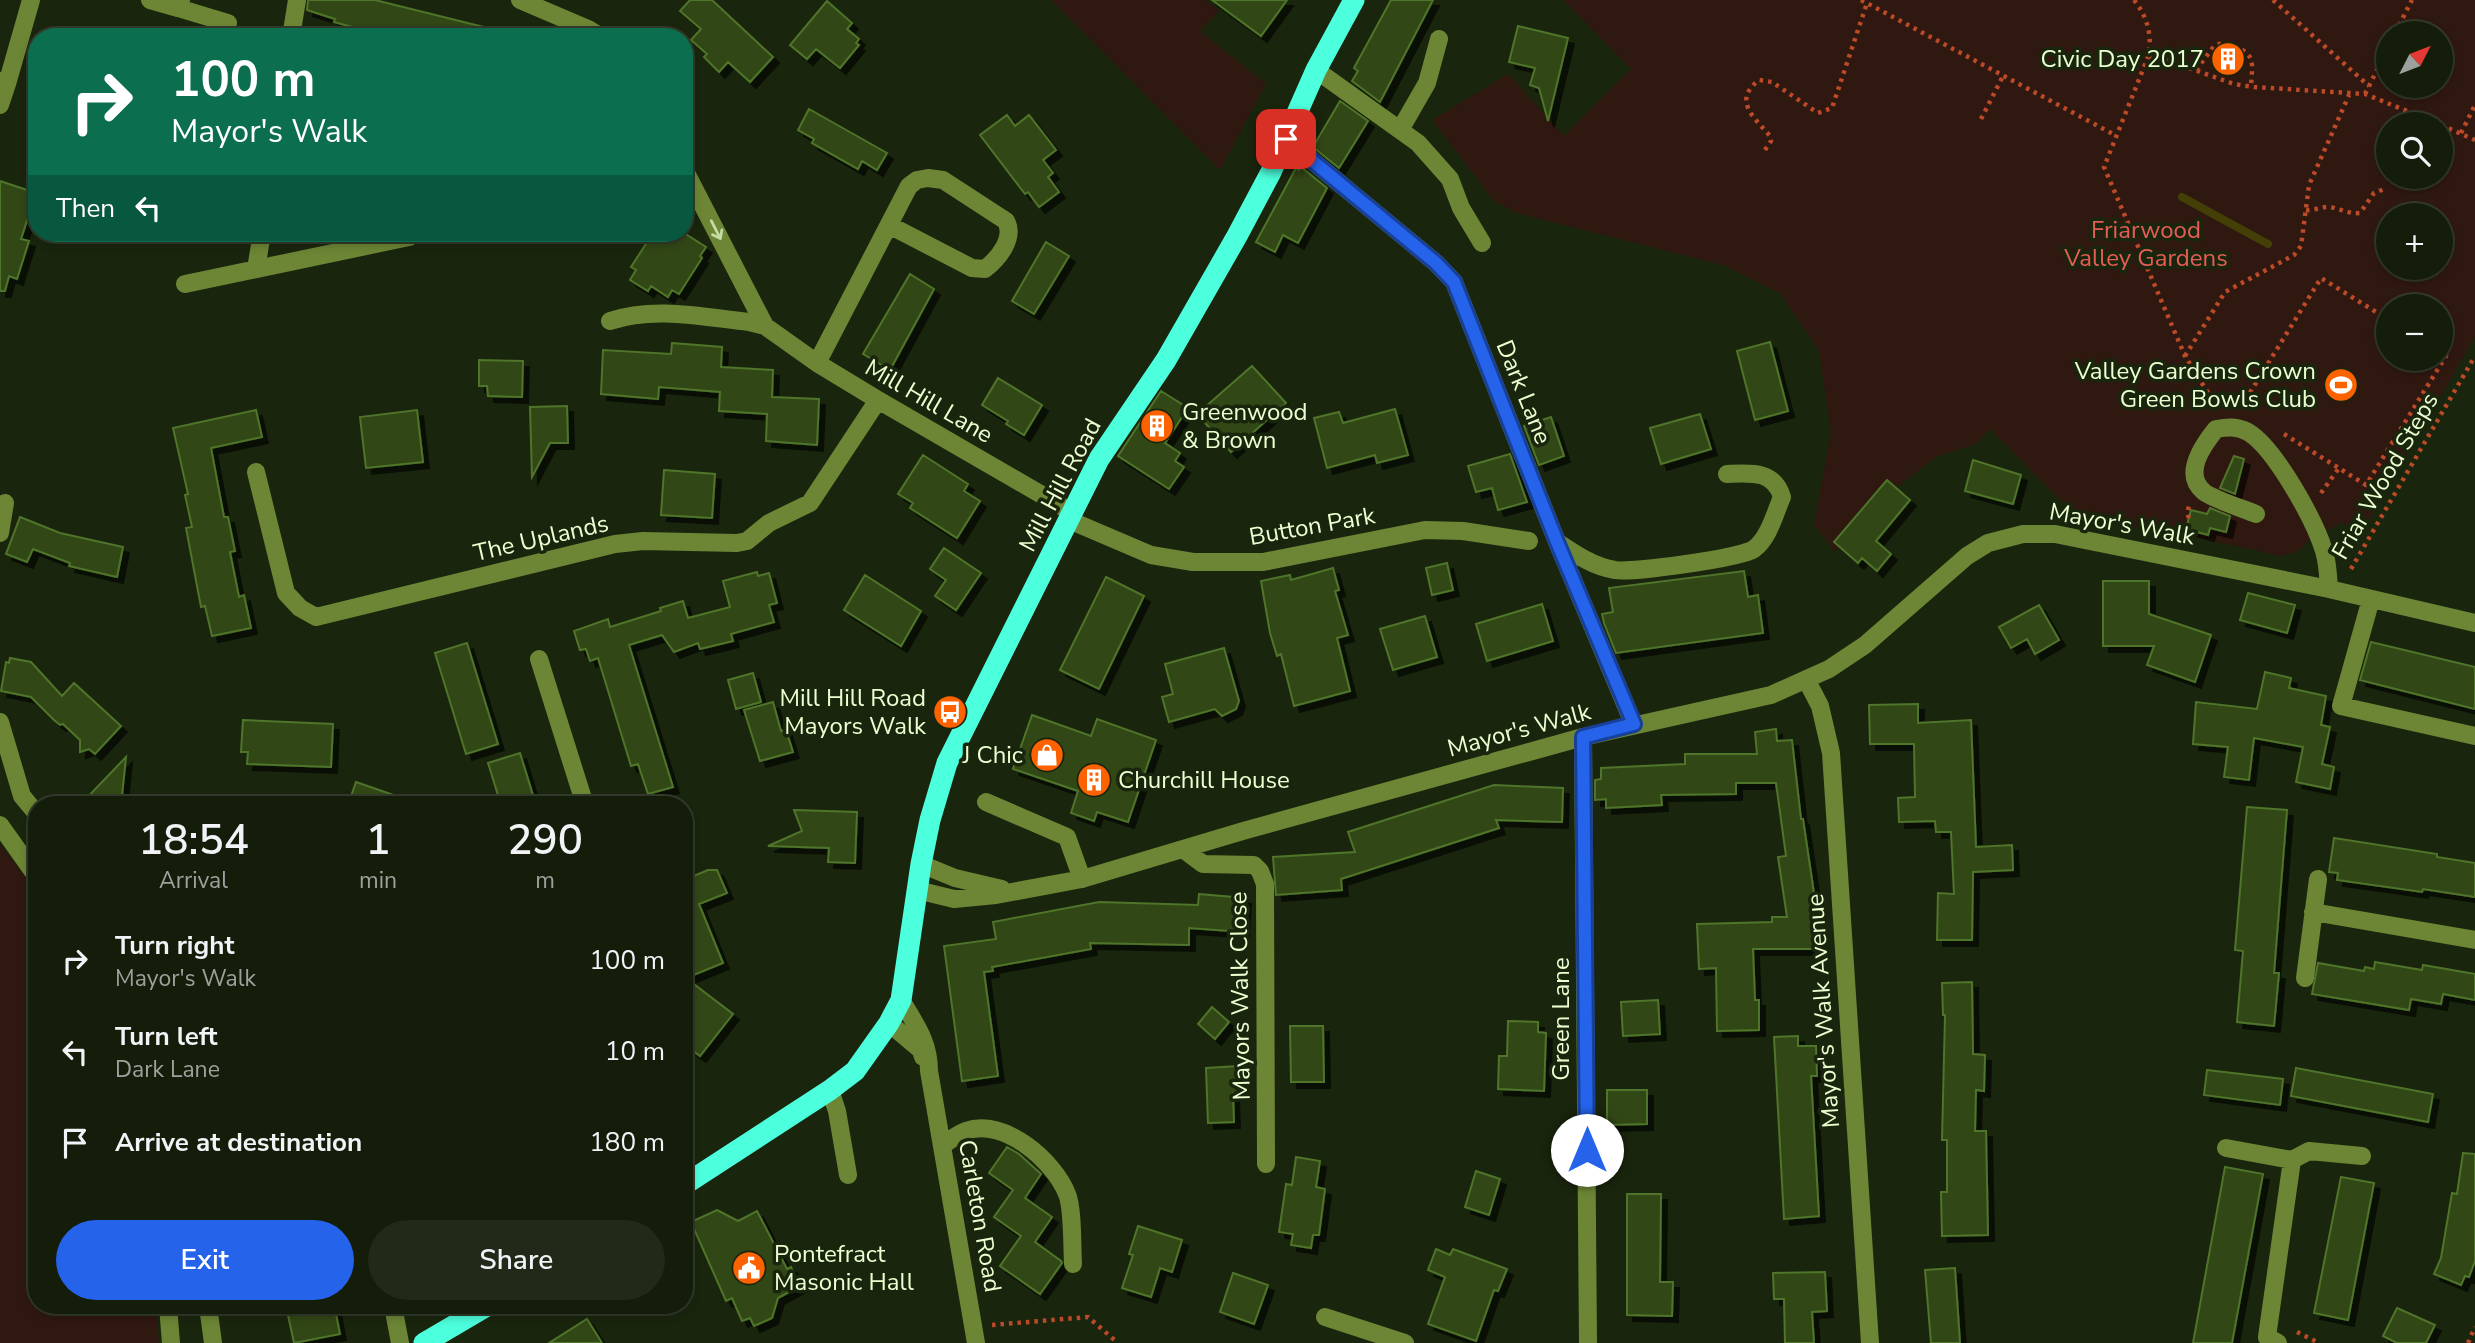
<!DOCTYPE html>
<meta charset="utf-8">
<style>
:root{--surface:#141c0a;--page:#212918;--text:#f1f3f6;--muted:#9da19c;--line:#333a2b;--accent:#2563eb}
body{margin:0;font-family:"Nunito Sans",sans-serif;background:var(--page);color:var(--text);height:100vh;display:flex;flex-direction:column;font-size:26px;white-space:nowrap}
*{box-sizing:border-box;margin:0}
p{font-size:23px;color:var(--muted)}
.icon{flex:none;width:38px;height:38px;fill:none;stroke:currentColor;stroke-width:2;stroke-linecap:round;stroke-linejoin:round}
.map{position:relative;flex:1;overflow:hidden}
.sheet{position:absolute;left:28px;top:796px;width:665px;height:518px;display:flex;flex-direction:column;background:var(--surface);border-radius:28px;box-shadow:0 4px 10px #0003,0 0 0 2px var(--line)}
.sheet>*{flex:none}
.guide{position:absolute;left:28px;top:28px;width:665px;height:214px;border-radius:28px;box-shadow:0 4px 10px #0003,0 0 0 2px var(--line);background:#0b6e4f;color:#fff;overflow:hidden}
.needle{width:46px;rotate:48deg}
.buttons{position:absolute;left:2376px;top:21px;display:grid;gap:14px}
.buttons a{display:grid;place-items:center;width:77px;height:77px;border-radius:50%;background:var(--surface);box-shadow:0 4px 10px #0003,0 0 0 2px var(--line);font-size:35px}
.pin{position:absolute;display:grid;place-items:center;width:60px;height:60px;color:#fff;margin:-30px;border-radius:14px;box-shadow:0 4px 10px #0006}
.me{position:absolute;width:77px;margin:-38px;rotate:0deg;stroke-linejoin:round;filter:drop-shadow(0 0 5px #0008)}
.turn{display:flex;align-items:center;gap:24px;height:147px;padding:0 28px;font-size:32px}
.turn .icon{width:91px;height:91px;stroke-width:2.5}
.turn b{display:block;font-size:49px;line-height:60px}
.then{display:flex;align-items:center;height:66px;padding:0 28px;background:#0003;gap:14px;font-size:26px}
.eta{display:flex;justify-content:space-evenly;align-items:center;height:119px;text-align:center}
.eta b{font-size:42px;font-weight:600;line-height:49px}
.primary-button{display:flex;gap:14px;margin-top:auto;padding:14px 28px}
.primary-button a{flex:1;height:80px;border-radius:42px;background:var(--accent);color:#fff;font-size:28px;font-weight:600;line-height:80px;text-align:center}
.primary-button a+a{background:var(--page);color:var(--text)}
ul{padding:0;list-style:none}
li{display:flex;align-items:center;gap:21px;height:91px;padding:0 28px}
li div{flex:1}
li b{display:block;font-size:26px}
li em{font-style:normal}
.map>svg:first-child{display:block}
.green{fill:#2f1810;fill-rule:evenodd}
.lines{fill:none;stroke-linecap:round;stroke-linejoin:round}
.stream{stroke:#443f07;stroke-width:8}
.building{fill:#304718;stroke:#4f7429;stroke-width:2;filter:url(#shadow)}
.path{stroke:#bc4a28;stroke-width:4.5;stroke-dasharray:3.5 5;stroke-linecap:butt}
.minor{stroke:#6c8635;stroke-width:18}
.highway{stroke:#4cffdd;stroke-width:21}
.oneway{stroke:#c6dba2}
.route-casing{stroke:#184099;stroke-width:18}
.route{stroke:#2563eb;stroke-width:12}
.labels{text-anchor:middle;stroke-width:7;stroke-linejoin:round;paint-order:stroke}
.poi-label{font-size:24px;fill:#ecffd1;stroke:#1a250d;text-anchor:end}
.park-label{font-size:24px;fill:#e65c56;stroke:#1a250d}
.street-label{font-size:24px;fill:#ecffd1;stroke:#1a250d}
</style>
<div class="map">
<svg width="2475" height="1343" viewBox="0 0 2475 1343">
<defs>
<filter id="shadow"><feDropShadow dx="6" dy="6" stdDeviation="0" flood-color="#0009"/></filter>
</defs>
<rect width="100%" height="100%" fill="#1a250d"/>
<path class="green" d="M1051 0H1205L1219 11 1200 31 1266 84 1220 170Z
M1563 0H2475V337L2362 532 2342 523 2311 539 2298 551 2281 556 2184 535 2078 518 1990 429 1975 444 1936 457 1896 488 1835 552 1814 524 1831 432 1819 351 1780 293 1726 266 1517 213 1494 201 1432 120 1508 74 1564 136 1631 69ZM2389 33H2441V86H2389ZM2389 124H2441V177H2389ZM2389 215H2441V268H2389ZM2389 306H2441V359H2389Z
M0 845 37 890V1306H155L159 1343H0Z"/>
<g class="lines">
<path class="stream" d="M2182 197 2268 244"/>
</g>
<path class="building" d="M308 0H375L496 30 495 37H414L395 31 394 36 385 34V36L334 22 335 19 307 10Z
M690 0H712L773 57 750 82 728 62 719 72 704 57 707 54 691 40 701 29 680 11Z
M1212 0H1287L1261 36Z
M1391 0H1433L1380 102 1352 81 1358 71 1354 68Z
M827 1 852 23 847 29 859 39 856 43 859 45 840 68 816 49 807 59 790 45Z
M1518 26 1568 38 1548 121 1539 88 1530 85 1535 68 1509 62Z
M1340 101 1368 121 1339 168 1313 147Z
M809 109 887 153 877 170 862 161 858 169 812 143 814 139 798 130Z
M1007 115 1015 126 1029 115 1056 150 1043 160 1053 173 1048 177 1059 192 1039 207 1028 192 1025 194 980 135Z
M1301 167 1327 188 1298 243 1283 235 1275 252 1256 242 1296 168 1299 170Z
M0 181 36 193 21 239 29 241 17 279 9 276 5 291H0Z
M653 233H684L706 247 700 256 702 258 679 294 672 290 668 297 651 286 648 291 630 280 636 270 631 267Z
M1046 242 1069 256 1034 314 1012 301Z
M910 274 934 289 890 370 863 354Z
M1770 342 1788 411 1755 420 1737 351Z
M672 343 722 347 721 367 773 370 772 397 819 399 817 445 766 441 767 414 719 411 720 392 659 387 658 399 601 394 603 350 671 354Z
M479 360 523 361 522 397 488 396 487 386H479Z
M1252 366 1286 403 1231 452 1197 414Z
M998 378 1042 405 1024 435 1006 424 1008 421 982 405Z
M1161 391 1188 408 1165 443 1180 453 1175 461 1184 467 1169 489 1118 456Z
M567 406 568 443H550L532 477 530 407Z
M1395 409 1408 455 1377 463 1375 455 1327 468 1314 418 1339 412 1343 423Z
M256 410 262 437 211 448 224 517H228L235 551 230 552 239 597 244 595 251 628 212 636 205 606 201 607 186 528 192 527 185 495 188 494 173 428Z
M417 410 423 462 366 468 360 417Z
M1700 414 1711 449 1661 464 1650 428Z
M1551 417 1564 456 1539 465 1524 426Z
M1510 454 1527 502 1498 510 1492 488 1476 492 1468 466Z
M923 455 968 484 964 491 980 501 957 538 910 508 913 503 898 494Z
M2234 456 2244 459 2235 494 2220 488Z
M1973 460 2021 475 2013 504 1965 491Z
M664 470 715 474 712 518 661 515Z
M1887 480 1910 500 1876 541 1891 554 1877 571 1862 558 1858 563 1834 542Z
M2210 508 2230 516 2226 532 2210 528 2208 535 2186 529 2191 510 2207 514Z
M20 517 60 533 123 547 117 577 69 566 70 563 33 549 27 562 6 554Z
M944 548 981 573 956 610 935 596 946 580 930 569Z
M1447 563 1453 590 1432 595 1426 568Z
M1333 568 1339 590 1335 591 1348 635 1337 638 1350 691 1294 706 1281 654 1277 656 1270 633 1261 581 1290 575 1291 580Z
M1744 571 1748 597 1758 595 1763 633 1616 653 1604 623 1602 614 1613 612 1609 588Z
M757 572 758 576 769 573 777 603 769 605 774 622 731 634 733 641 700 649 698 643 674 652 662 635 629 645 673 787 648 794 638 764 631 766 598 658 590 661 586 649 580 650 574 631 608 619 610 627 661 611 660 608 683 601 688 618 730 607 723 581Z
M865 575 921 611 901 646 844 610Z
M1106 577 1144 596 1099 689 1060 670Z
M2103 581H2149V614L2211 635 2195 682 2147 665 2154 646H2103Z
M2248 593 2295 605 2287 633 2240 620Z
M1542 604 1553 641 1487 661 1476 624Z
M2039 605 2059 640 2035 654 2027 639 2011 648 1999 627Z
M1425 616 1437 657 1393 670 1380 629Z
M2371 642 2475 667V709L2360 680Z
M467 643 498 744 466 754 435 653Z
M1224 648 1239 701 1236 709 1222 716 1215 709 1169 722 1162 697 1173 694 1165 664Z
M10 658 31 662 62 696 74 683 121 726 95 754 89 749 80 752V740L63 724 60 725 54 720 31 697 1 691 6 662 9 663Z
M2265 672 2291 678 2289 688 2326 696 2321 725 2330 727 2322 764 2334 767 2330 789 2296 782 2303 747 2254 738 2249 780 2224 777 2228 747 2193 744 2196 702 2257 709Z
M753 673 761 702 736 709 728 680Z
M773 702 781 731 786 730 793 752 760 761 744 710Z
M1918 704V723L1971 720 1976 847 2012 845 2013 870 1973 872 1972 940H1937L1938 893 1954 894 1951 832H1936L1935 821 1899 822 1898 798 1915 797 1914 744H1870L1869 705Z
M1032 715 1091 736 1097 719 1156 740 1128 822 1097 812 1094 821 1071 813 1078 791 1013 769Z
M243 720 333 724 331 767 247 764 248 752H241Z
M1776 729 1777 741 1792 740 1801 819H1803L1815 900V949H1753L1755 1000H1759V1030L1717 1031 1716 968 1699 969 1697 924 1772 922V917H1787L1778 857 1786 856 1776 783H1736V794L1661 795 1662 805 1606 808V799L1595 800V780L1601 779V768L1685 764V754H1757L1755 732Z
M520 753 536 805H501L488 763Z
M126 757 121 805H80Z
M356 782 414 802 413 805H348Z
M1494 785 1563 788 1562 822 1496 820 1499 828 1341 879 1342 890 1276 895 1273 857 1355 852 1348 832Z
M2247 807 2287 810 2274 973H2279L2274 1026 2237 1022 2243 951 2235 950Z
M794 810 857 812 855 863 828 862 829 848 768 846 802 831Z
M2334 838 2437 854V857L2475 863V897L2423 889 2422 892 2337 880 2338 873 2329 872Z
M685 869 689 878 708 870H717L727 893 699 904 723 963 686 978 733 1014 700 1056 684 1044Z
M1199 894 1245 898 1243 932 1189 928V945L1090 943 1091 949 992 967 993 971 984 972 998 1076 962 1081 944 946 996 939 993 922 1099 902 1198 905Z
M2375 962 2422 970 2423 965 2475 974V1000L2443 994 2441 1004 2411 999 2409 1010 2312 994 2318 963 2364 971 2365 967 2374 969Z
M1972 982 1973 1054 1985 1055 1984 1091 1976 1090 1975 1131H1986L1988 1235 1942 1236 1941 1192H1947V1140H1942L1945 1015H1943L1942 983Z
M1658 1000 1660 1034 1623 1036 1621 1002Z
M1212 1007 1229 1022 1215 1039 1198 1024Z
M1508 1021 1538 1022V1032L1546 1033 1544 1091 1498 1089 1499 1056H1507Z
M1290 1026H1323L1324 1082H1291Z
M1798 1036V1046H1816L1817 1076H1811L1819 1216 1784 1219 1774 1037Z
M1238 1066 1239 1093H1233L1234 1122 1208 1123 1206 1068Z
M2296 1068 2433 1094 2428 1122 2291 1096Z
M2207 1070 2283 1079 2280 1105 2204 1095Z
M1607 1090H1647V1124L1607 1125Z
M1007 1147 1019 1154 1041 1174 1025 1198 1052 1217 1035 1242 1061 1261 1062 1263 1040 1294 1000 1266 1021 1236 994 1217 1013 1190 989 1173Z
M2463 1153 2475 1154V1261L2469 1277 2465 1276 2461 1285 2434 1274 2441 1258 2452 1193 2457 1194Z
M1296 1157 1320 1161 1316 1187 1325 1189 1319 1235H1313L1311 1248 1291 1245 1293 1234 1279 1232 1286 1184 1292 1185Z
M2225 1167 2263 1174 2232 1343H2193Z
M1476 1171 1500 1179 1489 1215 1465 1207Z
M2341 1177 2374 1183 2348 1320 2314 1313Z
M1627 1194H1661L1660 1282H1673L1672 1316 1627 1315Z
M717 1210 738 1221 757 1211 787 1269 791 1267 800 1286 778 1298 772 1318 754 1326 750 1318 742 1321 732 1298 726 1301 691 1222Z
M1138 1226 1182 1240 1172 1272 1160 1268 1151 1297 1122 1288 1133 1255 1129 1254Z
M1436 1249 1450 1255 1453 1249 1507 1269 1498 1291 1494 1290 1476 1341 1428 1324 1445 1277 1428 1270Z
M1955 1268 1960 1343H1931L1925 1270Z
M1825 1272 1827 1311 1812 1312 1814 1343H1785L1784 1299H1774L1773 1273Z
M1233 1273 1268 1285 1254 1324 1220 1312Z
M286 1306H330L331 1310 335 1309 340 1334 294 1343Z
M2397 1308 2435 1325 2426 1343H2397L2383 1336Z
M587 1319 602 1343H549Z"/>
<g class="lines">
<path class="path" d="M1861 0 2115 135
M2134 0C2147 16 2153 36 2148 57L2104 167 2185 356 2218 409
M2273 0 2369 86
M2395 33 2412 0
M2148 57 2161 58 2234 84 2254 87 2365 94 2439 124
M2196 70 2215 45C2222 43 2226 43 2232 46 2257 53 2252 64 2251 87
M2365 94 2389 46
M1981 119 2003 76
M2441 125 2475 140
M2461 133 2475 105
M1765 150 1771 141 1770 136C1754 117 1732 101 1759 80L1772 82 1818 113 1832 108 1867 3
M2306 210C2314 211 2322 206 2330 207 2341 209 2348 214 2360 213L2374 193 2387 188
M2185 356 2225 292 2294 255 2301 246 2309 185 2349 95
M2241 407 2321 278 2389 320
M2284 434 2366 485 2446 356 2441 353
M2321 493 2339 468
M2189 518 2187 513 2189 506
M2351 569 2475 356
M992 1325 1088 1317 1118 1343
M2297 1332 2319 1343
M2468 1343 2475 1327"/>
<path class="minor" d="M150 0 178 8
M181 0 178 8 228 23
M520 0 588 29 601 37
M291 37 297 0
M1316 70 1418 143 1450 179 1461 208 1482 243
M0 81 7 84 31 0
M0 105 7 84
M1400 130 1427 83 1439 39
M1286 139 1436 263 1454 282 1557 542 1634 725
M684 169 765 326
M256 269 262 233
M185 284 409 237
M610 321C654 306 703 317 749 322L765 326 817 363 878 400 1073 513
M817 363 909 186 917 180 928 178 943 180 1006 221C1015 238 999 258 985 269L972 268 889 225
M256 472 286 593 300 608 316 617 615 544 643 541 737 543 747 541 769 523 810 503 878 400
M2256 514C2244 509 2213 499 2204 492 2182 474 2203 445 2216 429 2227 427 2237 426 2248 432 2275 448 2315 521 2324 551 2328 564 2328 576 2329 589
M1069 520 1151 555 1193 562H1263L1425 530 1463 531 1529 541
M0 533 5 503
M1557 542C1575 554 1594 567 1615 570 1632 573 1741 558 1754 549 1769 538 1775 513 1782 497 1774 470 1750 473 1727 474
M2371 599 2341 706 2475 736
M539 659 585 805
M1807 681 1820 706 1831 753 1870 1343
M0 722 22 796 37 814
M1583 737 1588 1343
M986 802 1067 837 1082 879
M0 825 37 877
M1183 849 1203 864 1254 865 1260 871 1265 884 1266 1164
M921 864 955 878 1002 889
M917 890 954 899 996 895 1082 879 1243 831 1583 737 1771 695 1829 669 1865 645 1967 556 1988 543 2023 534H2055L2329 589 2475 623
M2313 912 2475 940
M2305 978 2318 879
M901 1000C916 1025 929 1042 929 1071L976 1343
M889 1023 921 1050 923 1057
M830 1090 837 1111 848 1175
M943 1145C950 1140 958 1134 966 1131 1004 1117 1054 1161 1067 1194 1073 1208 1072 1247 1073 1264
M2226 1148 2292 1160 2309 1151 2362 1156
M168 1306 171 1343
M208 1306 213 1343
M393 1306 400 1343
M1325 1317 1405 1343
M2278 1343 2267 1337 2292 1160"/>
<path class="highway" d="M684 1185 830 1090 855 1071 889 1023 901 1000 921 864 930 820 947 763 1099 459 1166 360 1237 236 1271 172 1316 70 1354 0
M424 1343 487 1306"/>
</g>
<defs><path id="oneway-shaft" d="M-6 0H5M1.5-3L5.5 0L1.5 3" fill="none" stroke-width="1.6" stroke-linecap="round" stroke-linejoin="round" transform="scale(1.75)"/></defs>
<use class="oneway" href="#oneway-shaft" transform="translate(716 230) rotate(63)"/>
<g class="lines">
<g class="route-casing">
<path id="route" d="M1286 139 1436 263 1454 282 1557 542 1634 724 1583 737 1587 1150"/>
</g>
<use href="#route" class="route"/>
</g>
<defs>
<g id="building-disc" transform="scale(1.75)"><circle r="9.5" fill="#fc6200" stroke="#1a250d"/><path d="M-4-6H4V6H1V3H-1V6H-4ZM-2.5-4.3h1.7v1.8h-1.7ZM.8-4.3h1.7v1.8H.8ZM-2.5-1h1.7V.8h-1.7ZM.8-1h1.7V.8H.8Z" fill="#fff"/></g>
<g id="stadium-disc" transform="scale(1.75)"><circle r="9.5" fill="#fc6200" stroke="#1a250d"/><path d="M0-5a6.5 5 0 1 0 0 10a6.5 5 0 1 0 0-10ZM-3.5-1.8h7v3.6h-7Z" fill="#fff"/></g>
<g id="bus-disc" transform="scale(1.75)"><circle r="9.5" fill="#fc6200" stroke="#1a250d"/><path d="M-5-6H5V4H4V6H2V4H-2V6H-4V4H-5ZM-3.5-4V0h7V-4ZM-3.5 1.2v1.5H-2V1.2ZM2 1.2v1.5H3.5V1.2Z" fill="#fff"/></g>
<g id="shop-disc" transform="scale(1.75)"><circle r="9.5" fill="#fc6200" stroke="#1a250d"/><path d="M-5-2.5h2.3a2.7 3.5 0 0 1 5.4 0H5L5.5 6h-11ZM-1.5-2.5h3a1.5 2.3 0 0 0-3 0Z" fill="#fff"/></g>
<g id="civic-disc" transform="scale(1.75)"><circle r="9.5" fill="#fc6200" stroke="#1a250d"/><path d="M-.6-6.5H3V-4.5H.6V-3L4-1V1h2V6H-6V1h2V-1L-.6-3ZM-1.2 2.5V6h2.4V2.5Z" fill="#fff"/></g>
</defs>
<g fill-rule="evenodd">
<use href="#building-disc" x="2228" y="59"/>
<use href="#stadium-disc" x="2341" y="385"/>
<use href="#building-disc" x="1157" y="426"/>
<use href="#bus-disc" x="950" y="712"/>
<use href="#shop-disc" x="1047" y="755"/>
<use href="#building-disc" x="1094" y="780"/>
<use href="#civic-disc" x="749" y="1268"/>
</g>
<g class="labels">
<g class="poi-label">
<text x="2204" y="67">Civic Day 2017</text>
<text x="2316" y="379">Valley Gardens Crown<tspan x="2316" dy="28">Green Bowls Club</tspan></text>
<text x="1182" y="420" text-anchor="start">Greenwood<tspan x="1182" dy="28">&amp; Brown</tspan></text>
<text x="926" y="706">Mill Hill Road<tspan x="926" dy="28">Mayors Walk</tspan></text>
<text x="1023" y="763">J Chic</text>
<text x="1118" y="788" text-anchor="start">Churchill House</text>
<text x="774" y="1262" text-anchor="start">Pontefract<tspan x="774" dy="28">Masonic Hall</tspan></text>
</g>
<g class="park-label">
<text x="2146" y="238">Friarwood<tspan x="2146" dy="28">Valley Gardens</tspan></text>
</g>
<g class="street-label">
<text transform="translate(1524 392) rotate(68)" y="8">Dark Lane</text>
<text transform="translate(929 401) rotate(30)" y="8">Mill Hill Lane</text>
<text transform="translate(2385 476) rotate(-60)" y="8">Friar Wood Steps</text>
<text transform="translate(1060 485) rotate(-62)" y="8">Mill Hill Road</text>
<text transform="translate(2122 524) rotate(10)" y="8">Mayor's Walk</text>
<text transform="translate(1312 526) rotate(-10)" y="8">Button Park</text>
<text transform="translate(541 538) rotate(-13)" y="8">The Uplands</text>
<text transform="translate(1519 730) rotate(-15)" y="8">Mayor's Walk</text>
<text transform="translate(1240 996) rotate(-91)" y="8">Mayors Walk Close</text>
<text transform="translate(1823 1011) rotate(-94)" y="8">Mayor's Walk Avenue</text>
<text transform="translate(1561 1019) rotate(-90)" y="8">Green Lane</text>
<text transform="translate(980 1216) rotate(80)" y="8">Carleton Road</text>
</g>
</g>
</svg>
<div class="buttons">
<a><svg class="needle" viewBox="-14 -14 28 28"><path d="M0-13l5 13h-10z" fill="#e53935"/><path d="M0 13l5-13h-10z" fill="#9da19c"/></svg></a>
<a><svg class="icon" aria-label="search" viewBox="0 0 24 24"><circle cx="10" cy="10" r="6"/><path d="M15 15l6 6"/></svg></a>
<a>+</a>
<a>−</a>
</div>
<div class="pin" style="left:1286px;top:139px;background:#d93025"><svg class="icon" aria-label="arrive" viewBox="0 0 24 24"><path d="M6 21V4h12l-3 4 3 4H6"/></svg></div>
<svg class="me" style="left:1587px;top:1150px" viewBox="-20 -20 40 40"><circle r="19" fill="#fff"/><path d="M0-13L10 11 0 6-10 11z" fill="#2563eb"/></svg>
<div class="guide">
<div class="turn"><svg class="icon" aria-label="right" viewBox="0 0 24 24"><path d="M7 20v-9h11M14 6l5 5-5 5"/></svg><div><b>100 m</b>Mayor's Walk</div></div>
<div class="then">Then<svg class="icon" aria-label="left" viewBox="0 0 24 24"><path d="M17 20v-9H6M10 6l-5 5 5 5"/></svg></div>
</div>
<section class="sheet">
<div class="eta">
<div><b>18:54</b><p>Arrival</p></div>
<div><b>1</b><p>min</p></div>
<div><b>290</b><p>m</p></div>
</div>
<ul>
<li><svg class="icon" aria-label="right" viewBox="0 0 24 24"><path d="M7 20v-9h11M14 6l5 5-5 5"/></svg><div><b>Turn right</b><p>Mayor's Walk</p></div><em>100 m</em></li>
<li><svg class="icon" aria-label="left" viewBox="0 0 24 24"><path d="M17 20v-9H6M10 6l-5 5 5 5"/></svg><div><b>Turn left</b><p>Dark Lane</p></div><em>10 m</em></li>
<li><svg class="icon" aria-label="arrive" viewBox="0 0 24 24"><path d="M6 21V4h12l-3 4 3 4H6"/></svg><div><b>Arrive at destination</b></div><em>180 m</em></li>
</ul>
<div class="primary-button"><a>Exit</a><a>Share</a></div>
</section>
</div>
